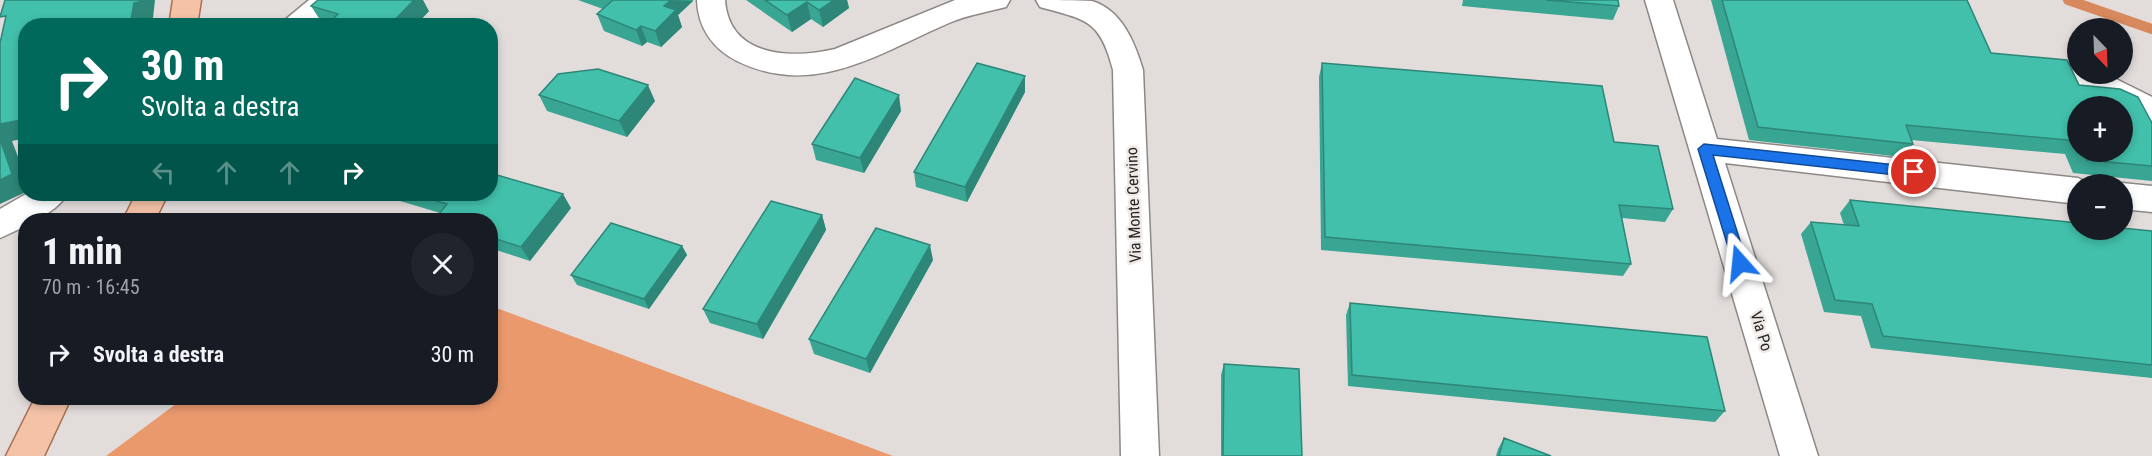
<!DOCTYPE html>
<html lang="it">
<meta charset="utf-8">
<style>
:root{--surface:#171b24;--page:#20242c;--text:#f1f3f6;--muted:#9ea1a6}
body{margin:0;font-family:"Roboto Condensed",sans-serif;background:var(--page);color:var(--text);height:100vh;display:flex;flex-direction:column;font-size:22px;white-space:nowrap}
*{box-sizing:border-box;margin:0}
p{font-size:20px;color:var(--muted)}
.icon{flex:none;width:33px;height:33px;fill:none;stroke:currentColor;stroke-width:2;stroke-linecap:round;stroke-linejoin:round}
.map{position:relative;flex:1;overflow:hidden}
.sheet{position:absolute;left:18px;top:213px;width:480px;height:192px;display:flex;flex-direction:column;background:var(--surface);border-radius:24px;box-shadow:0 3px 9px #0003}
.sheet>*{flex:none}
.banner{position:absolute;left:18px;top:18px;width:480px;height:183px;border-radius:24px;box-shadow:0 3px 9px #0003;background:#00695c;color:#fff;overflow:hidden}
.needle{width:39px;rotate:157deg}
.controls{position:absolute;left:2067px;top:18px;display:grid;gap:12px}
.controls a{display:grid;place-items:center;width:66px;height:66px;border-radius:50%;background:var(--surface);box-shadow:0 3px 9px #0003;font-size:30px}
.pin{position:absolute;display:grid;place-items:center;width:51px;height:51px;color:#fff;margin:-26px;border:3px solid #fff;border-radius:50%;box-shadow:0 2px 6px #0007}
.me{position:absolute;width:66px;margin:-33px;rotate:342deg;stroke-linejoin:round;filter:drop-shadow(0 0 4px #0008)}
.turn{display:flex;align-items:center;gap:21px;height:126px;padding:0 24px;font-size:27px}
.turn .icon{width:78px;height:78px;stroke-width:2.5}
.turn b{display:block;font-size:42px;line-height:51px}
.lanes{display:flex;align-items:center;height:57px;padding:0 24px;background:#0003;justify-content:center;gap:30px;direction:ltr}
.lanes .off{opacity:.35}
.round{display:grid;place-items:center;flex:none;width:63px;height:63px;border-radius:32px;background:var(--page)}
.overview{display:flex;align-items:center;justify-content:space-between;height:102px;padding:0 24px}
h1{font-size:36px;font-weight:800;line-height:45px}
ul{padding:0;list-style:none}
li{display:flex;align-items:center;gap:18px;height:78px;padding:0 24px}
li div{flex:1}
li b{display:block;font-size:22px}
li em{font-style:normal}
.map>svg:first-child{display:block}
.forest{fill:#ea996d}
.lines{fill:none;stroke-linecap:round;stroke-linejoin:round}
.stream{stroke:#d7885c;stroke-width:10}
.minor-casing{stroke:#8c8886;stroke-width:3}
.major-casing{stroke:#a77154;stroke-width:3}
.minor{fill:#fff;fill-rule:evenodd}
.major{fill:#f4c2a7;fill-rule:evenodd}
.wall{fill:#39a593;fill-rule:evenodd}
.shaded-wall{fill:#2e8678}
.building{fill:#42c0ab;stroke:#2e8678;stroke-width:1.5}
.route{fill:#1a73e8;stroke:#114b97;stroke-width:1.5}
.labels{text-anchor:middle;stroke-width:5;stroke-linejoin:round;paint-order:stroke}
.street-label{font-size:16px;fill:#282625;stroke:#efeae8}
</style>
<div class="map">
<svg width="2152" height="456" viewBox="0 0 2152 456">
<rect width="100%" height="100%" fill="#e2dddb"/>
<path class="forest" d="M491 306 893 456H106L184 398H490Z"/>
<g class="lines">
<path class="stream" d="M2068 0 2152 29"/>
<g class="minor-casing">
<path id="minor" d="M309 0H341L337 7 315 26H282L286 19Z
M697 0H725C729 58 792 59 835 49L955 0H1010L1006 7C987 12 967 15 949 23 879 53 814 99 737 61 713 49 698 28 697 0Z
M1036 0C1053 0 1076 0 1092 1 1122 10 1135 43 1143 70L1159 456H1121L1113 70C1100 19 1086 20 1040 7Z
M1645 0H1673L1717 139 2078 178 2091 184H2078V204L1725 163 1818 456H1780Z
M2078 64V74H2106L2152 97V121L2070 82 2066 74 2070 66Z
M2122 183 2152 186V212L2122 209V184H2118Z
M26 194H67C60 207 41 220 26 220V226L0 238V209Z"/>
</g>
<g class="major-casing">
<path id="major" d="M173 0H201L197 26H169Z
M136 194H168L155 220H123Z
M35 398H71L44 456H6Z"/>
</g>
<use href="#minor" class="minor"/>
<use href="#major" class="major"/>
</g>
<path class="wall" d="M578 0H693V1L678 15 682 27 661 47 647 42 642 46 604 31 597 14 603 9Z
M746 0H847L849 8 823 27 811 19 792 32Z
M1463 0H1618L1619 6 1613 20 1462 6Z
M1711 0H1967L1991 53 2079 85 2152 123V181L2073 173 2065 154 1911 140 1913 144 1902 157 1749 140ZM2078 106 2122 152H2078Z
M311 6 429 11 415 26H325L327 24 322 23Z
M1322 63 1614 142 1673 209 1665 222 1622 218 1631 264 1623 276 1321 250 1319 77Z
M1025 92 967 202 916 187 914 172Z
M539 95 655 101 627 137 547 111Z
M901 111 864 173 816 160 812 144Z
M377 194H490L571 208 530 261 490 248V220H434L440 213Z
M1850 200 2152 231V378L1871 348 1861 316 1824 312 1801 234 1811 222 1844 225 1840 213Z
M822 215 826 230 763 339 710 323 703 309Z
M682 246 687 255 649 309 577 285 571 275Z
M933 260 870 373 814 354 809 339Z
M1350 303 1725 411 1715 422 1348 386 1346 315Z
M1224 364 1302 456H1221V375Z
M1504 438 1551 456H1496L1498 449Z"/>
<path class="shaded-wall" d="M140 0H155L153 18 148 19 147 26H130L134 3Z
M414 0H423L429 11 415 26H389Z
M671 0 693 1 678 15 682 27 661 47 655 31 664 6Z
M834 0H847L849 8 823 27 819 10Z
M807 2 811 19 792 32 787 15Z
M641 26 647 42 642 46 636 30Z
M1025 76V92L967 202 965 187Z
M648 85 655 101 627 137 619 121Z
M899 95 901 111 864 173 860 158Z
M490 105 497 117 490 125Z
M26 119V138L12 141 26 178V192L0 204V124Z
M563 194 571 208 530 261 521 247Z
M822 215 826 230 763 339 757 324Z
M930 245 933 260 870 373 866 359Z
M682 246 687 255 649 309 644 299Z"/>
<path class="building" d="M5 0H140L139 2 134 3 130 26H26V119L0 124V43L6 16 0 17Z
M318 0H414L389 26H382L377 24 375 26H325L338 14 311 6Z
M613 0H671L664 6 676 10 655 31 641 26 636 30 597 14Z
M765 0H834L819 10 807 2 787 15Z
M1546 0H1618L1619 6Z
M1722 0H1967L1991 53 2067 60 2079 85 2120 89 2138 97 2152 123V166L2087 160 2083 152H2122V106H2078V141L1906 125 1913 144 1758 127Z
M977 63 1025 76 965 187 914 172Z
M1322 63 1602 86 1614 142 1658 146 1673 209 1619 205 1631 264 1325 237Z
M598 69 648 85 619 121 539 95 558 74Z
M855 78 899 95 860 158 812 144Z
M0 139 12 174 0 180Z
M490 173 563 194 521 247 490 237V220H434L447 204 412 194H490Z
M1850 200 2078 223V230H2122V228L2152 231V365L1883 336 1872 304 1835 300 1811 222 1859 226Z
M771 201 822 215 757 324 703 309Z
M611 223 682 246 644 299 571 275Z
M876 228 930 245 866 359 809 339Z
M1350 303 1707 337 1725 411 1352 375Z
M1224 364 1299 369 1302 456H1223Z
M1504 438 1551 456H1499Z"/>
<path class="route" d="M1704 144 1914 167 1921 172 1914 177 1713 155 1747 263 1745 267H1735L1733 263 1698 149Z"/>
<g class="labels">
<g class="street-label">
<text transform="translate(1133 205) rotate(-92)" y="6">Via Monte Cervino</text>
<text transform="translate(1762 331) rotate(73)" y="6">Via Po</text>
</g>
</g>
</svg>
<div class="controls">
<a><svg class="needle" viewBox="-14 -14 28 28"><path d="M0-13l5 13h-10z" fill="#e53935"/><path d="M0 13l5-13h-10z" fill="#9ea1a6"/></svg></a>
<a>+</a>
<a>−</a>
</div>
<div class="pin" style="left:1914px;top:172px;background:#d93025"><svg class="icon" aria-label="arrive" viewBox="0 0 24 24"><path d="M6 21V4h12l-3 4 3 4H6"/></svg></div>
<svg class="me" style="left:1740px;top:263px" viewBox="-20 -20 40 40"><path d="M0-17L14 15 0 8-14 15z" fill="#1a73e8" stroke="#fff" stroke-width="4"/></svg>
<div class="banner">
<div class="turn"><svg class="icon" aria-label="right" viewBox="0 0 24 24"><path d="M7 20v-9h11M14 6l5 5-5 5"/></svg><div><b>30 m</b>Svolta a destra</div></div>
<div class="lanes"><svg class="icon off" aria-label="left" viewBox="0 0 24 24"><path d="M17 20v-9H6M10 6l-5 5 5 5"/></svg><svg class="icon off" aria-label="ahead" viewBox="0 0 24 24"><path d="M12 20V5M6 11l6-6 6 6"/></svg><svg class="icon off" aria-label="ahead" viewBox="0 0 24 24"><path d="M12 20V5M6 11l6-6 6 6"/></svg><svg class="icon" aria-label="right" viewBox="0 0 24 24"><path d="M7 20v-9h11M14 6l5 5-5 5"/></svg></div>
</div>
<section class="sheet">
<div class="overview"><div><h1>1 min</h1><p>70 m · 16:45</p></div><a class="round"><svg class="icon" aria-label="close" viewBox="0 0 24 24"><path d="M6 6l12 12M18 6L6 18"/></svg></a></div>
<ul>
<li><svg class="icon" aria-label="right" viewBox="0 0 24 24"><path d="M7 20v-9h11M14 6l5 5-5 5"/></svg><div><b>Svolta a destra</b></div><em>30 m</em></li>
</ul>
</section>
</div>
